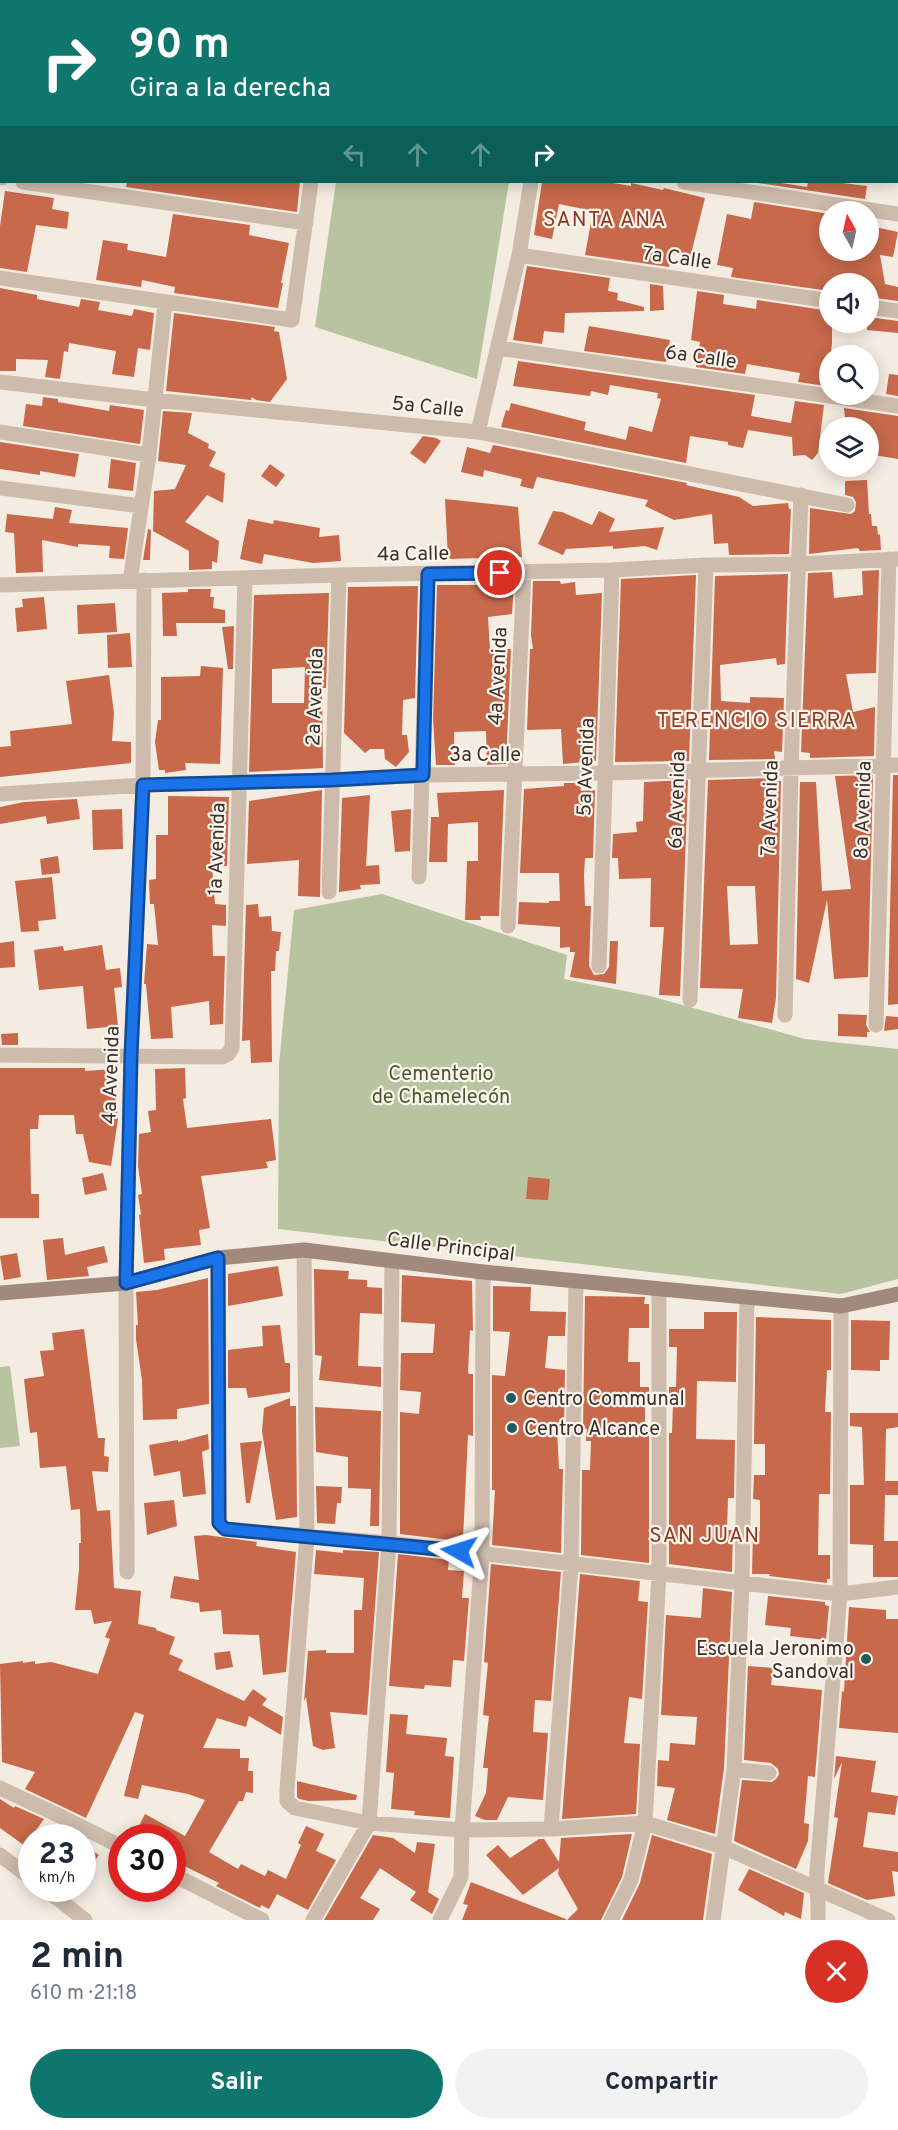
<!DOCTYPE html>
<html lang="es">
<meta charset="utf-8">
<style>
:root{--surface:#fff;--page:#f2f2f3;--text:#1f2937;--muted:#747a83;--accent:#0f766e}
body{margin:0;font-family:Overpass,sans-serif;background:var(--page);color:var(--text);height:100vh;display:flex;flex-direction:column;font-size:22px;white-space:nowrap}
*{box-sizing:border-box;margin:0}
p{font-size:20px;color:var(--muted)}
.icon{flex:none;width:33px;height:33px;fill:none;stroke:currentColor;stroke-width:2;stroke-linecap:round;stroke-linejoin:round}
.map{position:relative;height:1920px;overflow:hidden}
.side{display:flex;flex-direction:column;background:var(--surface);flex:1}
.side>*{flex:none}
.banner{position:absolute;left:0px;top:0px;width:898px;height:183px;box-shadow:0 3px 15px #0003;background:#0f766e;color:#fff;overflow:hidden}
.needle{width:39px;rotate:352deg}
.buttons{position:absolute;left:819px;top:201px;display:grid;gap:12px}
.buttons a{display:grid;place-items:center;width:60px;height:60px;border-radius:50%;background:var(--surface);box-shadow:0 3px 15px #0003;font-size:30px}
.speed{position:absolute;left:18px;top:1824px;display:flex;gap:12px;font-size:30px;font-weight:700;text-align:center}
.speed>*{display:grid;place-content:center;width:78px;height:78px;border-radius:50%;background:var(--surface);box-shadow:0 3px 15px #0003;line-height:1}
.speed small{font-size:15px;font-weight:400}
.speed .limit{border:9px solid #d22;background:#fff;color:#111}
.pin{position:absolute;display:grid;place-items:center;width:51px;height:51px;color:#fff;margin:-26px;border:3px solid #fff;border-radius:50%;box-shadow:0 2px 6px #0007}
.me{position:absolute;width:66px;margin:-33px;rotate:276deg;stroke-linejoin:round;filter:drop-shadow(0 0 4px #0008)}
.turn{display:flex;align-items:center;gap:21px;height:126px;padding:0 30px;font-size:27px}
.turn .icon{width:78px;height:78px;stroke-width:2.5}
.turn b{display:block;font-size:42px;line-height:51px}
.lanes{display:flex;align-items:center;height:57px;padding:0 30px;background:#0003;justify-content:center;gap:30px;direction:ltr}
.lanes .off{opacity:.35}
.round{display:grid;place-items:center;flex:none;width:63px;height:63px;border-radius:32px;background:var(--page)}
.overview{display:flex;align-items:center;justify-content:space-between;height:102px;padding:0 30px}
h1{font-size:36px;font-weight:700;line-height:45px}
.action{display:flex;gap:12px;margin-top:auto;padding:12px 30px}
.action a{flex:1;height:69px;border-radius:36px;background:var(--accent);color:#fff;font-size:24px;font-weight:700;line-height:69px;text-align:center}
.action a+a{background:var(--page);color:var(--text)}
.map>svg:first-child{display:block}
.green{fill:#b8c4a0}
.building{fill:#c8694b;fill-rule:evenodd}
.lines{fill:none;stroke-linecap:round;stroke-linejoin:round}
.street{stroke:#cdbbac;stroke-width:15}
.secondary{stroke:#a18a7d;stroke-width:15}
.route-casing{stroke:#114b97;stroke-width:15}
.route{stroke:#1a73e8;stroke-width:10}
.poi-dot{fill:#1f5a5e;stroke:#fbf5ee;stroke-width:2}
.labels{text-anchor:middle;stroke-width:4.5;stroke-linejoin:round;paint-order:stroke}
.street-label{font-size:20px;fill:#3b302b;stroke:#fbf5ee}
.park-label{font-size:20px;fill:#4a5a2e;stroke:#fbf5ee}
.poi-label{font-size:20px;fill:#3b302b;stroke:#fbf5ee;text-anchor:start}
.neighbourhood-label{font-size:21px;letter-spacing:1.5px;fill:#8c3b22;stroke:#fbf5ee}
</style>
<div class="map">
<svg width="898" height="1920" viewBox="0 0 898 1920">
<rect width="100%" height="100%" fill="#f4ebe1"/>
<path class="green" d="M766 0H898V45L897 2Z
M336 182H509L477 379 315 327Z
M382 894 567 955 564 979 650 996 805 1039 898 1049V1279L841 1294 278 1229 279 1064 294 910Z
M10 1366 20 1446 0 1448V1367Z"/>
<path class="building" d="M127 182H300L297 212 126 187Z
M542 182H607L631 186V183L663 190 664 188 705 198 690 258 672 253 669 267 585 255 593 211 559 204 552 239 534 235Z
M759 182H775L807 187 808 182H834L867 186 865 199 758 183Z
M5 191 54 198 52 209 69 212 67 229 36 225 27 272 0 268V226Z
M754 202 830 214V250H871L875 227 898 232 893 257 880 255 885 284 898 287V301L868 297V284H830V291L731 277 733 268 717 265 727 214 751 219Z
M173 214 250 225 249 235 289 243 281 283H283L278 308 174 293 175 287 142 280 141 287 96 280 103 240 128 244 127 250 166 257Z
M527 266 610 278 608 291 618 293 617 300 644 307V311L565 313 564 333 544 331 542 344 513 340Z
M650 284 663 286 664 310 650 311Z
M0 288 37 295V299L79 307 81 299 100 302 98 310 132 316 134 309 154 313 150 350 138 348 134 377 112 374 116 351 69 343 68 352 64 351 60 379 45 377 48 360 16 359V371H0Z
M697 291 724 295 723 304 756 309 757 300 830 311V322H832V344L826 386 798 382 800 373 747 364 745 374 696 367 700 342 691 340Z
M174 313 275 327 274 331 279 332 287 379 270 402 256 400 252 397 251 400 166 391Z
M868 317 898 321V333L867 330Z
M589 326 670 340 666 362 584 351Z
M518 361 755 395 751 416 791 423 795 401 824 405 818 453 812 460 805 455 793 456 792 437 748 430 743 448 728 445V442L690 436 686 463 501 427 506 410 509 411 511 403 586 422 584 430 626 440 629 426 652 432 661 399 657 398 658 393 610 385 608 395 591 391 590 396 513 386Z
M889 374 898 375V396L886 394Z
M43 397 58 399V402L109 411 110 405 144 410 140 444 23 426 26 404 42 406Z
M844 408 898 416V459L868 454V428H846Z
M163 411 192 413 188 433 209 444 208 448 216 452 209 466 225 473 223 503 207 495 185 522 219 541 217 563 212 561V569L189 570V551L153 531 154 491 175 489 186 465 158 461Z
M423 436 436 438 441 441 425 464 410 453Z
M0 442 79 454 75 477 40 471V475L0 469Z
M493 445 687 483 686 485 739 497 753 506 788 503 789 509H791L789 554 729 555 728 543 714 544 712 514 674 520 645 506 648 500 537 477 533 489 520 486 522 479 484 470 483 477 461 472 467 447 490 453Z
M111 459 136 463 133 491 108 488Z
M270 464 285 475 276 487 261 476Z
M867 480 869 514H871L872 526H877L878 535 880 534 881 550 860 551 858 548 809 554 810 508 851 514 855 511 856 502 853 497 845 495V481Z
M445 499 518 507 522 557 448 559Z
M55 507 72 510 69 523 128 528 124 559 109 558 110 546 78 544V547L42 540 43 572 16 573 14 533 5 532 7 514 53 519Z
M553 511 562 512 592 525 599 511 615 519 609 532 664 527 657 550 645 546 613 549V546L566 549 563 555 538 544Z
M248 519 273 524 274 520 320 528 319 537 339 535 341 561 313 563 264 554 262 564 240 559Z
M148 529 151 530 150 560H143Z
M879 570 876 673 846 674 853 712 875 707 874 756 810 758V753L801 752 808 573 832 572 834 598 863 595 862 571Z
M788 574 785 664 777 665 776 658 720 665 721 701 750 703V697L784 698 782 752 774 751 775 759 709 760 715 576Z
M696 575 689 761 615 762 621 579Z
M533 581H560L561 584 575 582 576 595 602 593 596 761 563 764 561 729 527 730 530 649H533L531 635Z
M437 585H514L512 614 488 617 490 649H511L506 764 487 765 486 731 454 732 455 765H436L433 719Z
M418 586 415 698 403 700 402 735H407L409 752 396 767 385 759 384 749H370L365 753 344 733 348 587Z
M188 589H211L210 597H214L213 608 225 610V623H176L177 636H163L162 593 188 592Z
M329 593 326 688H322L323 768 249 772 254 595ZM305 667 304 703H272V669Z
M44 597 47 629 17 632 15 608 23 607 22 599Z
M115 603 117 632 78 634 77 605Z
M234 626 233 669H228L222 627Z
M130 633 132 667 108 668 107 635Z
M201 666 223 668 220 764 185 763 186 770 165 773V770H159L155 742 158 720H161V677L200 676Z
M109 675 114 713 112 741 131 742V763L0 777V747L11 746 10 731 72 724 66 681Z
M873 775 868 977 834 979 827 900 809 983 796 979 800 782H816L822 891 851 889 835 776Z
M893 775H898V1004L888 1005Z
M776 778V781H781L776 998 772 1023 738 1018 743 989 700 988 708 780ZM727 886H755L758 944 730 945Z
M688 780 680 996 659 995 664 927H650L651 878 619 879 618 858H612L613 834 637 832 636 822 643 821 644 782Z
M564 783H580L581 791 595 790 593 858H585L584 875 585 906H591L589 966 594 975 604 974 609 967 610 941H618L616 984 570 977 575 952H570V947L560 948V927L518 924 519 902 549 903V901H560L559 873H520L524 789 564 786Z
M322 790 320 897 298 896 299 860 247 864 249 801Z
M504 790 499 916H480L481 920H465L467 861H478V822L448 824 447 862H429L431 817H439L437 793Z
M370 795 366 866 379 865 380 884 360 885 361 889 339 892 342 798Z
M168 796 229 797 227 866H212L215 904 226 905V926L212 925 213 956H225L223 1024 210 1025 209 1001 171 1007 173 1038 151 1039 146 984H144L145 970 147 944 158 945 154 904H150L149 880 156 879V835H168Z
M77 799 80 819 47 824 46 816 0 824V807L24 802Z
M122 809 123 849 93 850 92 810Z
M411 809 410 851 395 852 391 811Z
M58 856 60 873 42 875 40 859Z
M52 877 56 919 38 921 39 931 21 932 15 881Z
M258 904 259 917 271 916 272 931 281 932 279 951H276L275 971H271L272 1062 251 1063 250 1040 242 1041 246 905Z
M14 941 15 967 0 968V943Z
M102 945 106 970 120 968 122 987 114 988 118 1026 87 1029 83 986 39 990 34 950 63 946 64 951Z
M838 1014 867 1015 866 1025 870 1032H867V1037L838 1036Z
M886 1016 898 1017V1029L884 1031Z
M18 1033V1045H2L1 1034Z
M0 1068H85V1071L112 1069 118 1119 111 1166 89 1162 83 1134H76L74 1115H39L38 1129H30L31 1194H39V1218H0Z
M185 1068 186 1098 183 1099 187 1128 271 1119 276 1160 266 1162 268 1168 201 1176 210 1228 199 1230 201 1245 164 1249 165 1260 144 1263 139 1215 141 1214 138 1195 142 1194 138 1166 139 1134 151 1132 148 1111 156 1110 155 1069Z
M103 1173 107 1190 85 1195 82 1178Z
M528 1177 550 1179 548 1200 526 1199Z
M63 1238 65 1255 104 1246 108 1262 87 1267 89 1276 47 1280 43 1240Z
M17 1253 21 1277 4 1280 0 1256Z
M278 1266 283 1296 228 1306V1274Z
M314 1269 349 1271 348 1279 367 1280V1287L382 1288V1314L360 1313 358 1366 381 1367V1387L319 1380 322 1356 315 1355Z
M402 1275 472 1281 473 1331 470 1330 468 1372 469 1374H473V1436L468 1435 463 1539 450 1540 400 1534V1412L419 1414 421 1392 400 1390 401 1353H433L435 1324 401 1322Z
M208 1278 209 1404 177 1409V1419L143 1420 142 1380 136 1339V1325H138L136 1292 157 1290Z
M493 1286 531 1287 530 1311 566 1312 565 1336H548L545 1368 565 1370 564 1429H557L559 1469H563L561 1553 492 1545 495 1490H492V1375L505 1376 510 1332 493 1331Z
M585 1296 645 1297 644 1304H649V1328H629L628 1362H640V1387H649V1402H645V1433H649V1563L581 1555 582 1470H590L591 1441H586L587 1429H583Z
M704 1312H737L736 1382 697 1381 696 1439 735 1440 734 1498H728L727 1530H733L732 1572 669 1564V1433H672L673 1403 669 1402V1387H676L677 1347H669V1329H704Z
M756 1317 831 1320V1370H827L825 1412H831L830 1494H819L818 1555H830V1579H827V1583L769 1576 770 1574H752L753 1531H760V1500L753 1499 754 1475H765V1444H754Z
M851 1320 890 1321 889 1360H880V1371L851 1370Z
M280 1325 285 1363H290V1392L248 1398 246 1388H228V1350L263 1346 262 1326Z
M84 1329 98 1438H105L104 1456 109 1457 108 1472 92 1471 97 1511 110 1510 114 1588 141 1591 138 1624 156 1628V1630L175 1637 169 1654 183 1660 178 1670 244 1701 253 1689 267 1699 262 1705 283 1717 281 1735 249 1716 246 1727 217 1718 203 1748 240 1749V1758H249L248 1771H253V1793L246 1792 243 1801H239L209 1852 238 1869 241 1864 265 1876 268 1870 286 1879 301 1845 298 1843 306 1826 324 1834 316 1851 336 1860 308 1910 277 1894 269 1909 261 1905 260 1908 216 1886 219 1883 172 1860 177 1849 172 1846V1838H133L145 1814 185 1836 205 1800 188 1794 142 1785 138 1799 124 1796 144 1715 135 1712 86 1818 25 1789 35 1772 2 1762 0 1664 23 1661V1663L35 1661V1664L51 1662 98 1674 110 1639 105 1637 112 1621 94 1624 91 1610H75L79 1569V1543H81L80 1509 71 1510 66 1466 40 1468 37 1432 30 1433 24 1379 44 1376 40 1351 54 1350 52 1333Z
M290 1398V1406H296L297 1517 276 1520 262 1431 264 1408Z
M315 1407 381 1411 379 1526H370L371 1489 348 1488V1457L316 1452Z
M850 1413H898V1427L886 1429 885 1481H898V1495H885L884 1541H898V1577H873V1545L850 1544V1485H864L862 1427 850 1426Z
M208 1434 209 1449 202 1452 206 1494 183 1497 180 1471 154 1476 149 1445 178 1440V1442Z
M262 1441 250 1503H246L240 1443Z
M316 1486 342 1487 341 1503H337L335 1524 317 1523Z
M174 1500 177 1526 147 1535 144 1503Z
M206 1535 257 1542 256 1546 296 1552 286 1672 263 1675 259 1635 223 1634 221 1610 200 1612 199 1603 170 1598 174 1576 199 1580 194 1536Z
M316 1550 343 1553V1550L379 1552 367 1715 330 1712 335 1748 323 1750 313 1746 306 1697 304 1701 308 1651 326 1650V1653H354V1610H362L364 1578 314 1574Z
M398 1554 449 1560 448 1570 464 1571 462 1598H469L464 1661 453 1660 451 1687 425 1685 424 1689 389 1686Z
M491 1564 561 1572 551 1701 535 1700 533 1732 548 1733 543 1800 508 1797 497 1820H485L475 1816 486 1793 488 1768H483L489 1716 483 1715 488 1663 484 1662Z
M580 1574 640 1581 638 1601 648 1602 642 1699 629 1697 624 1743 640 1744 636 1814 562 1819Z
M703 1588 732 1592 724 1768 715 1834 667 1820 675 1788 657 1786 658 1760 669 1761 670 1743 695 1745 697 1717 661 1715 666 1615 701 1618Z
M768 1596 825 1602V1605L829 1606 826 1640 790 1636 791 1628 765 1625Z
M849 1607 886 1610V1619H898V1733L839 1728 842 1691 844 1692Z
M230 1651 233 1667 216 1670 214 1653Z
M748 1666 773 1668 771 1685 822 1690 815 1777 808 1776 804 1823 809 1824 808 1841 796 1869 734 1841 742 1780 772 1782 777 1778 779 1774 778 1769 771 1763 744 1760Z
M390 1714 408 1715 406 1734 447 1738 445 1756 454 1757 450 1818 414 1815 415 1811 391 1809 394 1773 386 1772Z
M836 1756 876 1761 871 1792 898 1796 895 1815 868 1812 863 1847 898 1852V1872L892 1871 895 1896 867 1900 828 1883 838 1818 834 1817 842 1762 834 1779Z
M297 1781 357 1795 356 1800 309 1801 299 1799 297 1797Z
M0 1799 14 1808 15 1806 44 1819 25 1846 0 1828Z
M632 1834 622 1877 601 1920H567L578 1909 558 1874 559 1868 523 1895 486 1855 498 1845 510 1858 539 1839H544L559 1862 561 1838Z
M373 1835 393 1838 415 1853 417 1842 435 1844 428 1892 439 1899 432 1914 410 1900 416 1892 380 1868 360 1898 380 1909 373 1920H324Z
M652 1835 712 1854 703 1920H622L640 1883Z
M82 1845 99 1855 82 1879Z
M749 1869 804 1893 801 1919 785 1912 784 1916 738 1890Z
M471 1882 566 1919V1920H462L468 1905 463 1904Z"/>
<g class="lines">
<path class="street" d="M98 0 109 2
M339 2V0
M0 82H2
M897 120H898
M0 178H2
M23 182 306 223
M684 182 898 214
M519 255 830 301
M0 278 292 320 311 182
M868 307 898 311
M498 348 898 406
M0 382 155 400 478 432 847 505
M0 432 149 455
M478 432 519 255 531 182
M0 488 141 506
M130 581 149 455 165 303
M0 585 339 575 612 570 706 565 799 564 898 559
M0 794 143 785 332 780 423 775 606 773 898 765
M419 877 428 574
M329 892 339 575
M508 926 524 572
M599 966 612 570
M690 1000 706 565
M785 1015 791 768 801 495
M876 1025 889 559
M0 1055 222 1057 228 1054 232 1048 245 579
M304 1250 307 1536 287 1789V1801L295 1808 369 1823 462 1830 551 1829 645 1823 723 1847 888 1920
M218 1258 219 1523 225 1529 389 1543 840 1594 898 1587
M127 1572 126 1283 131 1055 143 785 144 580
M734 1769 769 1773
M0 1788 60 1816 122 1847
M551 1829 571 1564 576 1281
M0 1855 32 1879
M172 1874 262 1920
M44 1888 85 1920
M313 1920 369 1823 389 1543 392 1261
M440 1920 461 1877 462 1830 482 1553 483 1272
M611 1920 631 1880 645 1823 659 1574V1289
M713 1920 734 1769 742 1583 747 1297
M818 1920C819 1903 816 1888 817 1871L840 1594 841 1306"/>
<path class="secondary" d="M0 1293 126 1283 218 1258 304 1250 483 1272 841 1306 898 1294"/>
</g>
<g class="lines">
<g class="route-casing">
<path id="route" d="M459 1551 225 1529 219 1523 218 1258 126 1283 131 1055 143 785 332 780 423 775 428 574 500 573"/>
</g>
<use href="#route" class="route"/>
</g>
<g class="poi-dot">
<circle cx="511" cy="1398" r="6"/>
<circle cx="512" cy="1428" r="6"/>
<circle cx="866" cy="1659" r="6"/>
</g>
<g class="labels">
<g class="street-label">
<text transform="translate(677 257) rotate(8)" y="7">7a Calle</text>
<text transform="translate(701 356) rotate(8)" y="7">6a Calle</text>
<text transform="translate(428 406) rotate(6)" y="7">5a Calle</text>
<text transform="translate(413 553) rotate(-1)" y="7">4a Calle</text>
<text transform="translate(497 676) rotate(-87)" y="7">4a Avenida</text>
<text transform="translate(314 697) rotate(-88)" y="7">2a Avenida</text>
<text x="485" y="761">3a Calle</text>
<text transform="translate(585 767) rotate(-88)" y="7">5a Avenida</text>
<text transform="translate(676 800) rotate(-88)" y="7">6a Avenida</text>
<text transform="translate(769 808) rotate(-88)" y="7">7a Avenida</text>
<text transform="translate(862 810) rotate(-88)" y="7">8a Avenida</text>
<text transform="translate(216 849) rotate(-88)" y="7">1a Avenida</text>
<text transform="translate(110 1075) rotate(-88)" y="7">4a Avenida</text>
<text transform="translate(451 1246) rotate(7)" y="7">Calle Principal</text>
</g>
<g class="park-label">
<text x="441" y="1080">Cementerio<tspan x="441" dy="23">de Chamelecón</tspan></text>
</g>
<g class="poi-label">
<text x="523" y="1405">Centro Communal</text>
<text x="524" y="1435">Centro Alcance</text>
<text x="854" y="1655" text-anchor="end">Escuela Jeronimo<tspan x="854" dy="23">Sandoval</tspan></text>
</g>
<g class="neighbourhood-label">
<text x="605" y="226">SANTA ANA</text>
<text x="757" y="727">TERENCIO SIERRA</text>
<text x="705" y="1542">SAN JUAN</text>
</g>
</g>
</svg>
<div class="buttons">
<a><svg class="needle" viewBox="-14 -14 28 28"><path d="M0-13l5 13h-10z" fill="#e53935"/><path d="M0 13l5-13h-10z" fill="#747a83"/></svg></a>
<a><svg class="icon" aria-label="sound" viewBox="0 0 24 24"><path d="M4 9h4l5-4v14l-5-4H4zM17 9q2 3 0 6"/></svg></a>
<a><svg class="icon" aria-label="search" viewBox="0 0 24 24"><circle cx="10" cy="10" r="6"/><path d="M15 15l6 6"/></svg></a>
<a><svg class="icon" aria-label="layers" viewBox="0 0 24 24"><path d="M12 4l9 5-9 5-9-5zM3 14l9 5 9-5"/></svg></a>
</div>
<div class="speed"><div>23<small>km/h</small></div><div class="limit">30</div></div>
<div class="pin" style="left:500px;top:573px;background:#d93025"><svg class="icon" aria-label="arrive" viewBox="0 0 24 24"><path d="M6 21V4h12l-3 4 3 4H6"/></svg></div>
<svg class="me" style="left:459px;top:1551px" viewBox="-20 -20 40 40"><path d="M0-17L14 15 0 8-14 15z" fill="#1a73e8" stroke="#fff" stroke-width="4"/></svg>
<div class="banner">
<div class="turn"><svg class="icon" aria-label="right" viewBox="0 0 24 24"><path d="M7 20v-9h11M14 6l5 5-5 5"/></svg><div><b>90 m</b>Gira a la derecha</div></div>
<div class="lanes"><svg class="icon off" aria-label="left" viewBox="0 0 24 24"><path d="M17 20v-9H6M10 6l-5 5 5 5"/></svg><svg class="icon off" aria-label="ahead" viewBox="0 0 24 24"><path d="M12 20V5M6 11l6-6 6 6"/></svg><svg class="icon off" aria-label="ahead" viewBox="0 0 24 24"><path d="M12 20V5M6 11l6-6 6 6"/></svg><svg class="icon" aria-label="right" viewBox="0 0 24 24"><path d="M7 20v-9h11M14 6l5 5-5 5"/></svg></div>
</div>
</div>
<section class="side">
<div class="overview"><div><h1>2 min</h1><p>610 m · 21:18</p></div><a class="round" style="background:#d93025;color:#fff"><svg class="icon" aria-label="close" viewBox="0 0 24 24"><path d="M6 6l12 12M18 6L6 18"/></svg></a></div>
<div class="action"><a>Salir</a><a>Compartir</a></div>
</section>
